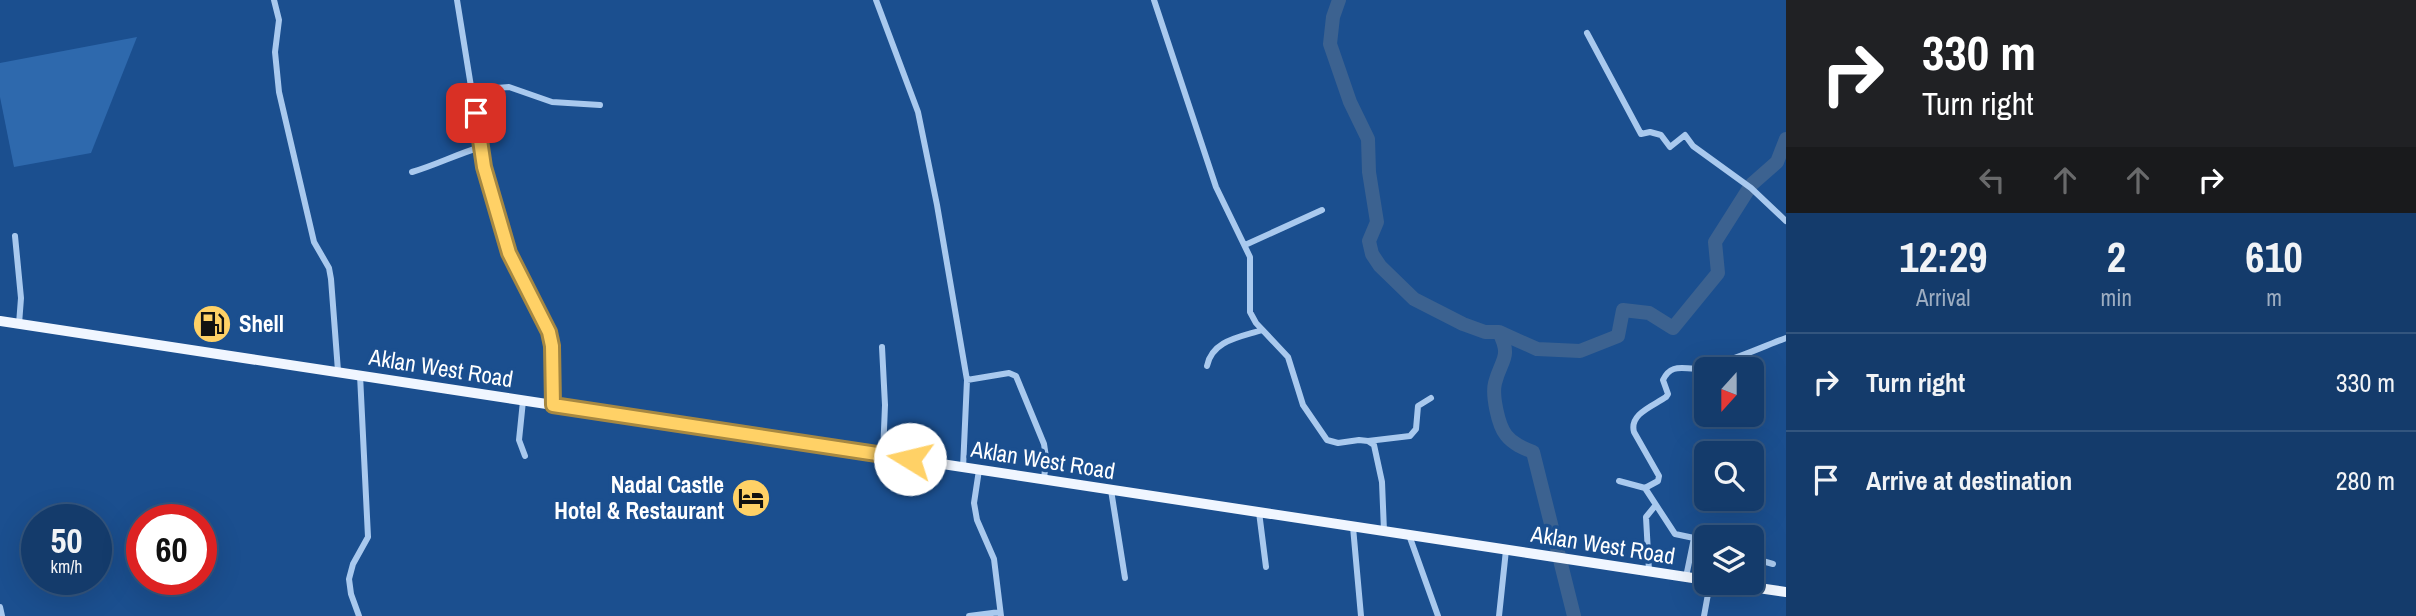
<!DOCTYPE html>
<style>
:root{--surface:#143b6b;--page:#214673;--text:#f1f3f6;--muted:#9dadc1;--line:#33557e}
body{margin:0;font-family:"Archivo Narrow",sans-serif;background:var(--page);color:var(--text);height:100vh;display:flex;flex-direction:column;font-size:26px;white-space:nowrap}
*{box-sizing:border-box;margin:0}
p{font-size:23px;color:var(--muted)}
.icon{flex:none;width:38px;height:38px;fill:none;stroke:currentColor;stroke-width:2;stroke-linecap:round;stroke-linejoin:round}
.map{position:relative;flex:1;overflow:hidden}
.side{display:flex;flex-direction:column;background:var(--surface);width:630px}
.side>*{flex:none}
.guide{background:#202124;color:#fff;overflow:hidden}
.needle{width:46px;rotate:201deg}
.buttons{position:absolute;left:1694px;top:357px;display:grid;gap:14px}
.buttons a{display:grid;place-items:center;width:70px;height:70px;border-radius:10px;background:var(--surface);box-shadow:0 7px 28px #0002,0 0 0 2px var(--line);font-size:35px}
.speed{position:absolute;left:21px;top:504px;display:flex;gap:14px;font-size:35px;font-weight:700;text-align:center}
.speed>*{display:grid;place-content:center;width:91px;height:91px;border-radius:50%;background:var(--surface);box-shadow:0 7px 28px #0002,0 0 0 2px var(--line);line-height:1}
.speed small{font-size:18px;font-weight:400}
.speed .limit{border:10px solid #d22;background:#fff;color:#111}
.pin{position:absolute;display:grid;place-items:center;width:60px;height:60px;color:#fff;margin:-30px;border-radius:14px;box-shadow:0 4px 10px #0006}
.me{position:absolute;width:77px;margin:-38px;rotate:279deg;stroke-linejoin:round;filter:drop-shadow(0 0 5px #0008)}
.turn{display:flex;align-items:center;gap:24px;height:147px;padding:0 21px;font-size:32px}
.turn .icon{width:91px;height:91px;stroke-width:2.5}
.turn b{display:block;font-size:49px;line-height:60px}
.lanes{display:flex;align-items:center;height:66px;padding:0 21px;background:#0003;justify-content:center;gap:35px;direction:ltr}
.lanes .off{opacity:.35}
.eta{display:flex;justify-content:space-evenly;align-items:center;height:119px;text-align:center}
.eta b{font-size:42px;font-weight:700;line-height:49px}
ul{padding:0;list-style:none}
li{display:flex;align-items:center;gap:21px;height:98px;padding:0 21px;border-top:2px solid var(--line)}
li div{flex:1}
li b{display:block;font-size:26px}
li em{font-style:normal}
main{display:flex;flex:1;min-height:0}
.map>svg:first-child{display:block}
.green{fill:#2e69ad}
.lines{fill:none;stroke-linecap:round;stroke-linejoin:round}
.river{stroke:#3c6290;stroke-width:14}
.minor{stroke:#a9c9ee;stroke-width:6}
.primary{stroke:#f0f6ff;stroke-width:10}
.route-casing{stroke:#a68842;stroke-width:18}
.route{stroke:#ffd166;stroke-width:12}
.labels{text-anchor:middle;stroke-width:7;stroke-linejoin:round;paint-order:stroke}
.poi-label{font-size:23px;font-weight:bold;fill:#fff;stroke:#1b4f8f;text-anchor:start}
.street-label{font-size:23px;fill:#fff;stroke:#1b4f8f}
</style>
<main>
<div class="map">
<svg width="1786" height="616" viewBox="0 0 1786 616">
<rect width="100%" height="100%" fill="#1b4f8f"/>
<path class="green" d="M137 37 91 153 14 167 0 97V63Z"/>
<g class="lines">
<path class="river" d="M1339 0 1333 17 1330 44 1350 102 1368 139 1369 172 1377 222 1369 241 1372 254 1380 266 1414 299 1463 324 1485 332H1499L1537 349 1580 351 1618 336 1623 310 1649 313 1673 328 1718 273 1715 242 1748 190
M1752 184 1777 162 1786 139
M1499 332C1512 358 1501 359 1495 383 1492 395 1498 425 1506 435 1513 444 1523 448 1533 452L1574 616"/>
<path class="minor" d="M274 0 279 20 275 52 279 92 314 242 329 268 331 279 338 371
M457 0 484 167 509 253 541 315 552 347 553 405
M876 0 918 112 937 205 967 380 963 468
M1154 0 1216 187 1250 257V312L1256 323 1288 357 1303 405 1327 440 1338 443 1359 440 1368 441 1374 445 1382 482 1384 531
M1587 33 1641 134 1650 132 1661 135 1670 147 1685 135 1693 146 1751 188 1786 221
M472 90 509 87 552 102 600 105
M412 172C436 165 457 154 481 147
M15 236 21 298 19 324
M1245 245 1322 210
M882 347 885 405 883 455
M1207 366C1212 340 1241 337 1262 330
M967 380 1009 373 1016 376 1044 444 1046 457 1044 480
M523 401 519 440 525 456
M1368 441 1410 436 1416 429 1418 406 1431 398
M979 470 974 503 977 520 994 559 1001 616
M1619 481 1645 488
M1111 490 1125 578
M1259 512 1266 567
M1353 527 1361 616
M1409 535 1438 616
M1694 538 1675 534 1645 488 1658 481 1659 476 1634 432C1629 414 1653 406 1666 397L1668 394 1663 380C1672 361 1686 371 1702 368 1730 362 1759 348 1786 338
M1752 558 1773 564
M1649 571 1646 517 1655 506
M1686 577 1694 538 1706 540
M0 607 2 616
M359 616 351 594 349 579 353 564 368 537 360 375
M969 616 1000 612
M1499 616 1506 550
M1704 616 1710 583"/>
<path class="primary" d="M0 321 1706 580
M1724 583 1786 592"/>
</g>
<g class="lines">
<g class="route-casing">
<path id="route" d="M476 113 484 167 509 253 549 332 552 346 553 405 910 459"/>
</g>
<use href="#route" class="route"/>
</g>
<defs>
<g id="fuel-disc" transform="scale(2.0125)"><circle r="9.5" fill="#ffd166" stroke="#1b4f8f"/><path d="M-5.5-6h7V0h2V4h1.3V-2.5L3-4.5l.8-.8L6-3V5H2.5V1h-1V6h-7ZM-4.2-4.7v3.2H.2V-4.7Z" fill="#111"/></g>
<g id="hotel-disc" transform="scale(2.0125)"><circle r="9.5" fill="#ffd166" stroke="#1b4f8f"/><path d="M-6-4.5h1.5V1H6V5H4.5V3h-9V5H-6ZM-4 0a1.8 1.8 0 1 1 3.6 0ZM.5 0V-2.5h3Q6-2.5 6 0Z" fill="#111"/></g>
</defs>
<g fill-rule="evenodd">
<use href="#fuel-disc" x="212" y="324"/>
<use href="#hotel-disc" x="751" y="498"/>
</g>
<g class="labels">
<g class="poi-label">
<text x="239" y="332">Shell</text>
<text x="724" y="493" text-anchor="end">Nadal Castle<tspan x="724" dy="26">Hotel &amp; Restaurant</tspan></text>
</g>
<g class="street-label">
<text transform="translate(441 368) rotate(9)" y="8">Aklan West Road</text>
<text transform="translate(1043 460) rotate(9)" y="8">Aklan West Road</text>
<text transform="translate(1603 545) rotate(9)" y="8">Aklan West Road</text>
</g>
</g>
</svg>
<div class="buttons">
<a><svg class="needle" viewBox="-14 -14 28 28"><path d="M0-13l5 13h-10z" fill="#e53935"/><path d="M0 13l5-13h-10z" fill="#9dadc1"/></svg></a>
<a><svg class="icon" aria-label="search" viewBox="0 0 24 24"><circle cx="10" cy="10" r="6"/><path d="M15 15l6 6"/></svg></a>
<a><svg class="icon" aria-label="layers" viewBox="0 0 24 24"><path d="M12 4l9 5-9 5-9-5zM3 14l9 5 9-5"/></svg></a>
</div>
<div class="speed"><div>50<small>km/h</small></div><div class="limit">60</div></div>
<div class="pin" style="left:476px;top:113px;background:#d93025"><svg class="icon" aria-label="arrive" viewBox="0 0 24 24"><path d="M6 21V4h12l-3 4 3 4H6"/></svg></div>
<svg class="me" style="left:910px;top:459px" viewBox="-20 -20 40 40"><circle r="19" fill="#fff"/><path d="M0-13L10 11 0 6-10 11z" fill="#ffd166"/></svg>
</div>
<section class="side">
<div class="guide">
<div class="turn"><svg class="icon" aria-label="right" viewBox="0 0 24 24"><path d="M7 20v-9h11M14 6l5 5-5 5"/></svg><div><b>330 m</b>Turn right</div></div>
<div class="lanes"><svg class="icon off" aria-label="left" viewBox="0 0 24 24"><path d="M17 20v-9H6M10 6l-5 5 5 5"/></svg><svg class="icon off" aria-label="ahead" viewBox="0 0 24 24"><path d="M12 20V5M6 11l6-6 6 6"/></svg><svg class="icon off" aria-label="ahead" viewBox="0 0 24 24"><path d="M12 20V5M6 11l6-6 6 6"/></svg><svg class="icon" aria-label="right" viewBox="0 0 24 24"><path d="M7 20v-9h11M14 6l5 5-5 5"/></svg></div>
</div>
<div class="eta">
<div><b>12:29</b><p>Arrival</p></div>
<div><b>2</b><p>min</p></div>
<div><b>610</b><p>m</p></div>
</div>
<ul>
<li><svg class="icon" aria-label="right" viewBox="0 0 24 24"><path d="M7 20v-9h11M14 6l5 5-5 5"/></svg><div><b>Turn right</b></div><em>330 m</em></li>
<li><svg class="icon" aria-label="arrive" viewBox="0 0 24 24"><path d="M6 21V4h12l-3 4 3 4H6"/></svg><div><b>Arrive at destination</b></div><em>280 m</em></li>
</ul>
</section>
</main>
